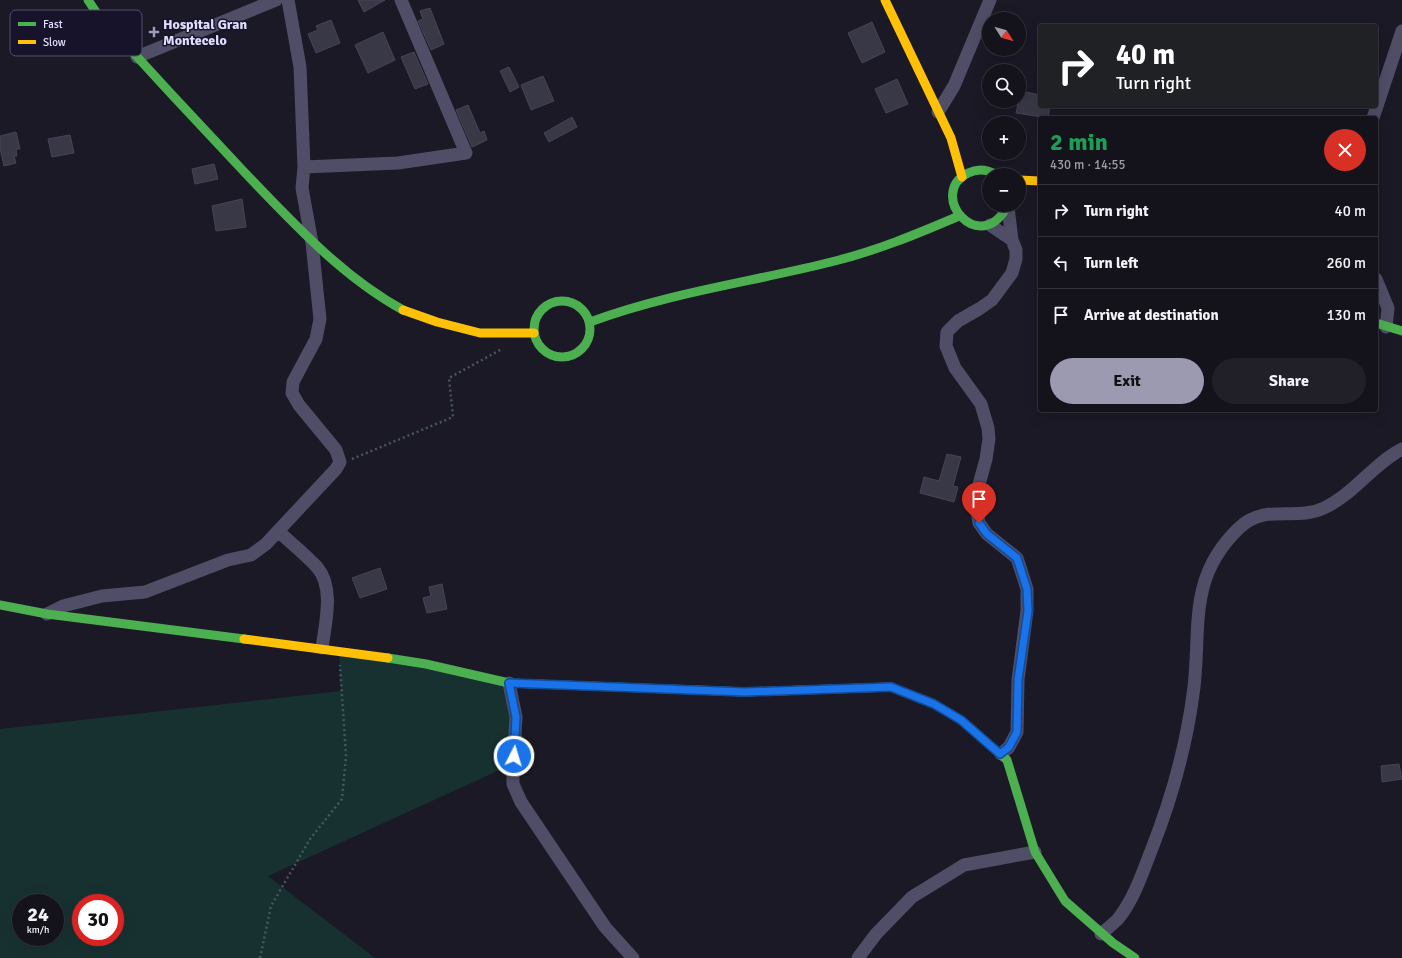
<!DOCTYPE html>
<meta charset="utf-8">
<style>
:root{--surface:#14131c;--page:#212029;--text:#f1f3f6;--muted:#9d9ea3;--line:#33323b;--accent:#9b9ab1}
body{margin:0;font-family:Signika,sans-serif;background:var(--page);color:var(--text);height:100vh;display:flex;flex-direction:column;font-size:15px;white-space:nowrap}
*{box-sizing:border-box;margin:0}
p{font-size:13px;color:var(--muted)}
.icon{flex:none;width:22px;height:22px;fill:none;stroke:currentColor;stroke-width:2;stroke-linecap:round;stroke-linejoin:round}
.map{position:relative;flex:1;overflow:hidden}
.details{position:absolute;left:1038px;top:116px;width:340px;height:296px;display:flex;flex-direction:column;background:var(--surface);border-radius:4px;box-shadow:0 4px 16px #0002,0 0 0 1px var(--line)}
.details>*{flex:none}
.banner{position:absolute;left:1038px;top:24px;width:340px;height:84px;border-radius:4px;box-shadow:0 4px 16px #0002,0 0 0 1px var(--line);background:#202124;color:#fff;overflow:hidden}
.needle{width:26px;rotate:127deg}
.fabs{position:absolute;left:982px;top:12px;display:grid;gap:8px}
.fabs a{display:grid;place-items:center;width:44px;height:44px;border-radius:50%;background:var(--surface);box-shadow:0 4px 16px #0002,0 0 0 1px var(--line);font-size:20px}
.speed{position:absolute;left:12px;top:894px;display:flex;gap:8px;font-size:20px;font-weight:700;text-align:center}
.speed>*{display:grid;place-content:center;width:52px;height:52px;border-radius:50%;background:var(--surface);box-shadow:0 4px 16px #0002,0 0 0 1px var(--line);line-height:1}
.speed small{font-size:10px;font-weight:400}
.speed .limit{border:6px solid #d22;background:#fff;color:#111}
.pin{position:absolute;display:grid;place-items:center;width:34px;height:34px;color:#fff;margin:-41px -17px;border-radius:50% 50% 50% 0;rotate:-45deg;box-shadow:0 0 4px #0007}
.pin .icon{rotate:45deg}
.me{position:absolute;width:44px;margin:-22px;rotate:5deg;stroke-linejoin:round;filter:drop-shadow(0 0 3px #0008)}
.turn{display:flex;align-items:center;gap:14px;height:84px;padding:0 12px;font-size:18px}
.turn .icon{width:52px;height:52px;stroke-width:2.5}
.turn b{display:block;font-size:28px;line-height:34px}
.round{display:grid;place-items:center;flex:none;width:42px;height:42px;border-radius:21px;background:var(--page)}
.summary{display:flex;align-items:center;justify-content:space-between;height:68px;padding:0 12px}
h1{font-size:24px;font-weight:700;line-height:30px;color:#1e9e55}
.cta{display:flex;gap:8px;margin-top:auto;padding:8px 12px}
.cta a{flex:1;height:46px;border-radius:24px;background:var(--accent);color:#111;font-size:16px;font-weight:700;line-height:46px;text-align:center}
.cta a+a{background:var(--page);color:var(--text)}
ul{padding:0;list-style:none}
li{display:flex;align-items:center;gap:12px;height:52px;padding:0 12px;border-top:1px solid var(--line)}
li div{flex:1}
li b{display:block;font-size:15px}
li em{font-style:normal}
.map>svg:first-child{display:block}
.green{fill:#173131;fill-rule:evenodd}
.building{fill:#393846;stroke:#474457}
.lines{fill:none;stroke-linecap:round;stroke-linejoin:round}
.path{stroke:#485562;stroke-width:2.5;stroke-dasharray:2 3;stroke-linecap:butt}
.street{stroke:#4f4e66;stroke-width:13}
.fast{stroke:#4caf50;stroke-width:9}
.slow{stroke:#ffc107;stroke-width:9}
.route-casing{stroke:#114b97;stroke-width:10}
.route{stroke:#1a73e8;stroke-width:7}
.poi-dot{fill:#9b9ab1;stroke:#16132b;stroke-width:1.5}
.labels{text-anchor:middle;stroke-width:3;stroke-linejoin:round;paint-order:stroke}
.poi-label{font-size:14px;font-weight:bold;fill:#e1dffd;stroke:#16132b;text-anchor:start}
.key{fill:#16132b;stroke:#53506a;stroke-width:1}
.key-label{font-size:11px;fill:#e1dffd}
</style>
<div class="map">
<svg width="1402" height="958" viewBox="0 0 1402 958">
<rect width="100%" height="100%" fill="#1a1925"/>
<path class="green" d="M339 651 509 683 528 757 268 876 375 958H0V729L341 691ZM21 903H55V937H21ZM81 903H115V937H81Z"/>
<path class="building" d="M358 0H385L364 12Z
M430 8 444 44 431 50 418 21 423 19 420 11Z
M331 20 340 43 316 53 308 34 318 30 316 26Z
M872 22 885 52 862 63 848 33Z
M383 32 395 60 368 73 355 45Z
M414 52 428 84 415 89 401 57Z
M509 67 519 87 510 92 500 71Z
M543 76 554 101 531 110 521 85Z
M897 79 908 104 886 113 875 89Z
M1021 91 1040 95V106H1050L1048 118 1016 113Z
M468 105 480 133 484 131 487 140 472 147 456 110Z
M572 117 577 127 549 142 544 133Z
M16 132 20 149H16L17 156H14L16 163 4 166 0 148V136Z
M70 135 74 153 52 157 48 139Z
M214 164 218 179 195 184 192 169Z
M242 199 246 227 216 231 212 206Z
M947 454 961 457 953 486 958 487 954 502 920 493 924 477 939 481Z
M380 568 387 589 360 598 352 578Z
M442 584 447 609 427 613 423 598 431 596 429 587Z
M1399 764 1402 779 1382 782 1381 766Z"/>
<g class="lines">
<path class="path" d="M352 459 453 417 449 378 502 349
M260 958 271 906 310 839 342 799 346 756 340 665"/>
<path class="street" d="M288 0 300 67 304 167 302 188 312 243 320 319 316 339 293 382 292 393 299 405 336 450 340 462 336 469 278 531C291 543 305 554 317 567 335 588 325 624 322 648
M137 57 276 0
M938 112 954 86 990 0
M1373 118 1402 31
M304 167 398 163 466 153 401 0
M990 225 1012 240
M1376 279 1388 308 1386 327
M47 614 63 606 102 596 145 592 228 560 251 555 266 544 278 531
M509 683 516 717 513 766V784L521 802 605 927 633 958
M1001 754 1009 747 1017 732 1018 680 1027 611V589L1017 558 987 534 979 523 975 499 986 459 989 439 988 428 981 404 955 368 946 346 947 332 958 321 979 309 992 300 1012 273 1016 259V250L1012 240 1008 207
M1101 934C1107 929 1113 924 1118 919 1134 899 1142 874 1151 851 1172 798 1187 744 1194 687 1201 625 1188 578 1238 529 1265 502 1295 522 1324 508 1354 494 1373 464 1402 449
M858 958 876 934 912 897 964 865 1035 852"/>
<path class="fast" d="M88 0 96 12C146 67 197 122 248 176 296 226 343 277 403 310
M997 175C987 169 978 168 968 173 926 194 980 259 1008 205
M534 329a28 28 0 1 1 56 0a28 28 0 1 1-56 0Z
M590 322C668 293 751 282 831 262 876 251 917 234 959 216
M1376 323 1402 331
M0 605 47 614 244 639
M388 658 426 664 509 683 696 690
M901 691 934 704 961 720 1007 760 1035 852 1065 901 1113 943 1135 958"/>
<path class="slow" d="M885 0 951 138 962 177
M1019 180 1040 181
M403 310 437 322 480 333H534
M244 639 388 658
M696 690 745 692 891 687 901 691"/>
</g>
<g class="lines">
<g class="route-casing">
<path id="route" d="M514 756 516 717 509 683 745 692 891 687 934 704 961 720 1000 754 1009 747 1017 732 1018 680 1028 611 1027 589 1017 558 987 534 979 523"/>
</g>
<use href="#route" class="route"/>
</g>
<path class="poi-dot" d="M152 26h4v4h4v4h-4v4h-4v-4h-4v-4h4z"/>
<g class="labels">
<g class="poi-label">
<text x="163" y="29">Hospital Gran<tspan x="163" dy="16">Montecelo</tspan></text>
</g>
</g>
<rect x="10" y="10" width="132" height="46" rx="6" class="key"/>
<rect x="18" y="22" width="18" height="4" fill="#4caf50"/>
<rect x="18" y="40" width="18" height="4" fill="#ffc107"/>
<g class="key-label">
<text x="43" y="28">Fast</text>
<text x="43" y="46">Slow</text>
</g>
</svg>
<div class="fabs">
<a><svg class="needle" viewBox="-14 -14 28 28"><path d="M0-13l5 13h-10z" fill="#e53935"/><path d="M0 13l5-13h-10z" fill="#9d9ea3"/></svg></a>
<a><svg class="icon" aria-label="search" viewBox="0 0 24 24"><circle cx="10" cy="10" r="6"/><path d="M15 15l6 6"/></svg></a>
<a>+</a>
<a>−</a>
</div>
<div class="speed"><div>24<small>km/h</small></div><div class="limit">30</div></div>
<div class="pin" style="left:979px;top:523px;background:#d93025"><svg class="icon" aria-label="arrive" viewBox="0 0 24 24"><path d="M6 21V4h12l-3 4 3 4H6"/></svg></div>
<svg class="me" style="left:514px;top:756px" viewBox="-20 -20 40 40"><circle r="17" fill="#1a73e8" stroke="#fff" stroke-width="3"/><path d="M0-11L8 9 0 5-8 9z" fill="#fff"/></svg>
<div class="banner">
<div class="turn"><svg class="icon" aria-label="right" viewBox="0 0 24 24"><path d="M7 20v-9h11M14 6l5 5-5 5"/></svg><div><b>40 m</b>Turn right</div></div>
</div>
<section class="details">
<div class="summary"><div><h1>2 min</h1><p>430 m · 14:55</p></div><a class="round" style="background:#d93025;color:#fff"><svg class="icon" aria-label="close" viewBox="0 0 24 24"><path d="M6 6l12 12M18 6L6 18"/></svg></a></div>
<ul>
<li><svg class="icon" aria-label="right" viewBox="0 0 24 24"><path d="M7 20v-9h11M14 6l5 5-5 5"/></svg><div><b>Turn right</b></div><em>40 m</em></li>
<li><svg class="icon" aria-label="left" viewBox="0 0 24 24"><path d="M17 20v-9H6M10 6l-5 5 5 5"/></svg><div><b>Turn left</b></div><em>260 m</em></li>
<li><svg class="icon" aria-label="arrive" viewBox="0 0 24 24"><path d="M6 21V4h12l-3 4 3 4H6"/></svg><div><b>Arrive at destination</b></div><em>130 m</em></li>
</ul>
<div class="cta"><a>Exit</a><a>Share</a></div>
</section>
</div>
